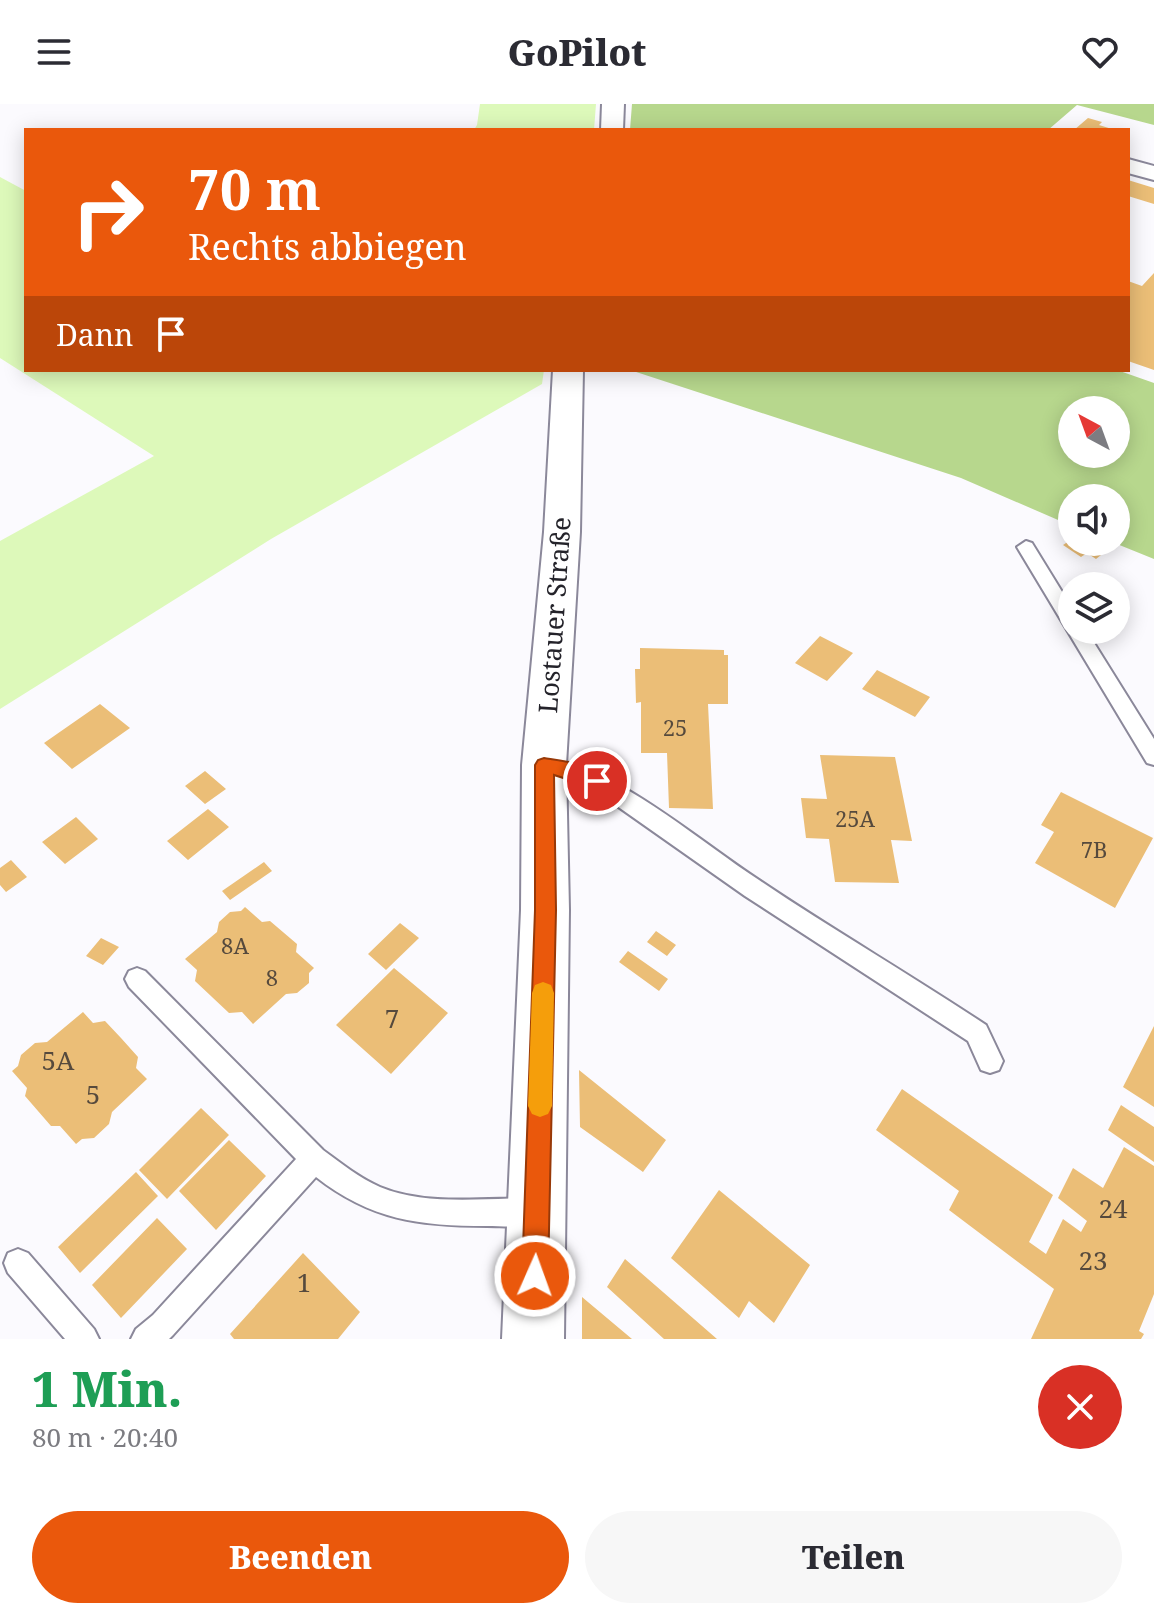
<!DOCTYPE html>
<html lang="de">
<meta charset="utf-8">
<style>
:root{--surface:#fff;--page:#f7f7f7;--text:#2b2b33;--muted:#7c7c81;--accent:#ea580c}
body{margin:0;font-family:"Noto Serif",serif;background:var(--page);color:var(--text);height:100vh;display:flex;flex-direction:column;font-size:30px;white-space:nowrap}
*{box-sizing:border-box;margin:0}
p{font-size:26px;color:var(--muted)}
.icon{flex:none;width:44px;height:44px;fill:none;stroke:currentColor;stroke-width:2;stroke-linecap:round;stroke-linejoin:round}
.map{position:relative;height:1235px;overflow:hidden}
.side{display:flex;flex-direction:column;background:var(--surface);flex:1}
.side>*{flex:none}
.banner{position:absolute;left:24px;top:24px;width:1106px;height:244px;border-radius:0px;box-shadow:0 4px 20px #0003;background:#ea580c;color:#fff;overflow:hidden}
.needle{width:52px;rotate:319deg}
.tools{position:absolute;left:1058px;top:292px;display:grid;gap:16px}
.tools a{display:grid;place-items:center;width:72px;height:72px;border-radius:50%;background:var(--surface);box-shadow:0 4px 20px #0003;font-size:40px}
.pin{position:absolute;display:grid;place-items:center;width:68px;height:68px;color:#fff;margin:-34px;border:4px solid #fff;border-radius:50%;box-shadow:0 2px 8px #0007}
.me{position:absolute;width:88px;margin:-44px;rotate:2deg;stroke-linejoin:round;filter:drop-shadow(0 0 6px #0008)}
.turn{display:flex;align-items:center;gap:28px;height:168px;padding:0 32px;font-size:36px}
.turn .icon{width:104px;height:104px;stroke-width:2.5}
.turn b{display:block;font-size:56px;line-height:68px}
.then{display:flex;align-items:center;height:76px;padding:0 32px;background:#0003;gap:16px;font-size:30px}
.round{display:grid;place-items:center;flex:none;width:84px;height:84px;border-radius:42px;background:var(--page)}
.headline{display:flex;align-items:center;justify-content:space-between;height:136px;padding:0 32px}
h1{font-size:48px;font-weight:800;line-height:60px;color:#1e9e55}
.cta{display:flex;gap:16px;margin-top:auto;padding:16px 32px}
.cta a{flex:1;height:92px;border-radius:48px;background:var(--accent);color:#fff;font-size:32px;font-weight:800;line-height:92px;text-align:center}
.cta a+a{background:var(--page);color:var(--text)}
header{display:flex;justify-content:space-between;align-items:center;height:104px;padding:0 32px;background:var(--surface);font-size:36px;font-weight:800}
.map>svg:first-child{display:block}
.green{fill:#ddf9ba}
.forest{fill:#b7d78d;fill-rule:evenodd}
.building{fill:#ebbe77}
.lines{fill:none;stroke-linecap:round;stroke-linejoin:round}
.service-casing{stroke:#8b889a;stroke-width:4}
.minor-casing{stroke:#8b889a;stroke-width:4}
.service{fill:#fff;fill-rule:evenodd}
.minor{fill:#fff;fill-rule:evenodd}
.route{fill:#ea580c;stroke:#983908;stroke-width:2}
.slow{fill:#f59e0b}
.labels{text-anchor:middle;stroke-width:6;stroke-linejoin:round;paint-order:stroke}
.number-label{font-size:22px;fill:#564a3d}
.street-label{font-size:26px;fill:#24232a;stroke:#fff}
.near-number-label{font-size:26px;fill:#564a3d}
</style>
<header><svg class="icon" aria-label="menu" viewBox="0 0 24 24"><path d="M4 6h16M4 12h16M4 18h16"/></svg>GoPilot<svg class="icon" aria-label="heart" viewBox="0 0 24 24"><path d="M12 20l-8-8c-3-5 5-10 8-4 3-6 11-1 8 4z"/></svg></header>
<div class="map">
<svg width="1154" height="1235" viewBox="0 0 1154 1235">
<rect width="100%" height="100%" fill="#fbfafe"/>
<path class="green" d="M480 0H596L594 26H474L477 21Z
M0 73 26 87V266H544L542 280 271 435 0 605V437L154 352 0 254Z"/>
<path class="forest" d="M632 0H1154V21L1077 1 1048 26H630Z
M630 266H1117L1154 279V455L1112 438H1116V394H1072V422L961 374ZM1072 306H1116V350H1072Z"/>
<path class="building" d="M1088 14 1102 18 1099 21 1115 26H1074Z
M1128 76 1154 84V100L1128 92Z
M1154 169V266L1128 257V177L1142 182Z
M1072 435V438H1096L1094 439 1106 447 1096 455 1087 449 1081 453 1063 441Z
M820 532 853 549 827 577 795 559Z
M640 544 724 546V551H728V600H708L713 705 669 704 667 649H641V598L636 599 635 565H640Z
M877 566 930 593 915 613 862 585Z
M100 600 130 624 72 665 44 639Z
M820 651 895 653 912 737 891 736 899 779 835 778 829 735 806 734 801 694 827 695Z
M205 667 226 685 205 700 185 682Z
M1061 688 1153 734 1115 804 1035 759 1054 728 1041 721Z
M208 705 229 723 188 756 167 737Z
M76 713 98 735 65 760 42 738Z
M11 756 27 773 6 788 0 781V764Z
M264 758 272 767 230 796 222 787Z
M245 803 262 818 270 817 297 840 296 848 314 864 309 869V879L297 889 286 890 253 920 242 908 229 909 195 877 197 866 185 855 217 828 219 818 230 808 241 807Z
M400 819 419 834 386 866 368 850Z
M656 827 676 841 667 852 647 838Z
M101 834 119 843 103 861 86 852Z
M628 847 668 875 659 887 619 858Z
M394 864 448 909 391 970 336 921Z
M83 908 93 919 105 917 121 934 138 953 136 964 147 975 112 1008 109 1020 94 1034 82 1035 76 1040 60 1022H51L25 992 27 984 12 967 18 962 21 951 35 939 47 938Z
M1154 922V1003L1123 983Z
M579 966 666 1036 643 1068 580 1023Z
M902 985 1053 1091 1029 1138 1046 1150 1063 1115 1081 1128 1087 1117 1058 1094 1073 1064 1103 1084 1124 1043 1154 1062V1190L1139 1227 1144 1230 1141 1235H1031L1054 1185 949 1106 959 1087 876 1026Z
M1121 1001 1154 1023V1058L1108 1026Z
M201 1004 229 1031 167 1095 139 1066Z
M229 1036 266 1072 216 1126 179 1087Z
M136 1068 158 1092 80 1169 58 1143Z
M719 1086 810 1161 774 1219 749 1197 739 1214 671 1154Z
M157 1114 187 1145 121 1214 92 1181Z
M303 1149 360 1208 338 1235H234L230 1230Z
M625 1155 717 1235H664L607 1183Z
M582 1193 632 1235H582Z"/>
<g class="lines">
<g class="service-casing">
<path id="service" d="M1026 437 1032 439 1072 504V526H1086L1154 635V661L1147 659 1017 443Z
M544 653C617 664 696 735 759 776 833 826 911 871 986 921L1003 957 999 966 990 969 981 966 968 937 745 792 590 683 566 673 537 667 534 661 537 655Z
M137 864 145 867 323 1046C341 1059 359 1074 380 1083 425 1102 485 1094 533 1094L543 1098 547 1108 543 1118C526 1125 505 1122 487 1122 419 1122 371 1116 316 1073L173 1231 169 1235H131L136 1225 153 1211 296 1055 129 883 125 875 129 867Z
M18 1145 28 1149 94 1225 99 1235H65L8 1169 4 1159 8 1149Z"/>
</g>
<g class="minor-casing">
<path id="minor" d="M602 0H624L623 26H601Z
M1128 55 1154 62V76L1128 69Z
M553 266H583L580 428 566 661 569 806 564 1235H502L521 806 522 661 544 428Z"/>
</g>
<use href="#service" class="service"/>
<use href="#minor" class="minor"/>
</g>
<path class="route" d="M544 654C563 657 596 660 606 677L603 683 597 685 554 671 556 806 548 1172 544 1181 535 1185 526 1181 522 1172 535 806V661L538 656Z"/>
<path class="slow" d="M543 878 551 881 554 889 552 1002 548 1010 540 1013 532 1010 528 1002 532 889 535 881Z"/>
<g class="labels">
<g class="number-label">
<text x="675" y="632">25</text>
<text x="855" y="723">25A</text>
<text x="1094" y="754">7B</text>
<text x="235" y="850">8A</text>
<text x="272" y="882">8</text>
</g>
<g class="street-label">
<text transform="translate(555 511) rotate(-86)" y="9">Lostauer Straße</text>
</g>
<g class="near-number-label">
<text x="392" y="924">7</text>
<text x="58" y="966">5A</text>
<text x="93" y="1000">5</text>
<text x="1113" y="1114">24</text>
<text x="1093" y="1166">23</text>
<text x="304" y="1188">1</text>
</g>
</g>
</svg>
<div class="tools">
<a><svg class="needle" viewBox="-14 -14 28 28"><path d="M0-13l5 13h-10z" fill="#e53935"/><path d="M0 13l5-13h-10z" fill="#7c7c81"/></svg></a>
<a><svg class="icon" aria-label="sound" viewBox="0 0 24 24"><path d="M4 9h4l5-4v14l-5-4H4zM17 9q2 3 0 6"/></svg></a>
<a><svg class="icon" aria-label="layers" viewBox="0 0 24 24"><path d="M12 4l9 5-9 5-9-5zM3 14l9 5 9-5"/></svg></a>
</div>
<div class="pin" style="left:597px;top:677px;background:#d93025"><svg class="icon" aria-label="arrive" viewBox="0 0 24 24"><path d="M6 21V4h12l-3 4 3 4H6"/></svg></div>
<svg class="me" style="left:535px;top:1172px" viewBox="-20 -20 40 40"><circle r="17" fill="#ea580c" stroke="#fff" stroke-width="3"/><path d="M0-11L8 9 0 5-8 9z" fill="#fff"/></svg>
<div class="banner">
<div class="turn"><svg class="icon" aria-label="right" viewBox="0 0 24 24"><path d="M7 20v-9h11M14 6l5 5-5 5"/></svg><div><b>70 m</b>Rechts abbiegen</div></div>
<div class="then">Dann<svg class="icon" aria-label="arrive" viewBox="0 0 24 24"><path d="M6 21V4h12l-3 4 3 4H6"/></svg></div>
</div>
</div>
<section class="side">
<div class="headline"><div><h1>1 Min.</h1><p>80 m · 20:40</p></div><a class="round" style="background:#d93025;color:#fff"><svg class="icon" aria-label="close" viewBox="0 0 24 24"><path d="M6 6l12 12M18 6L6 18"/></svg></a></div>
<div class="cta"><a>Beenden</a><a>Teilen</a></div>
</section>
